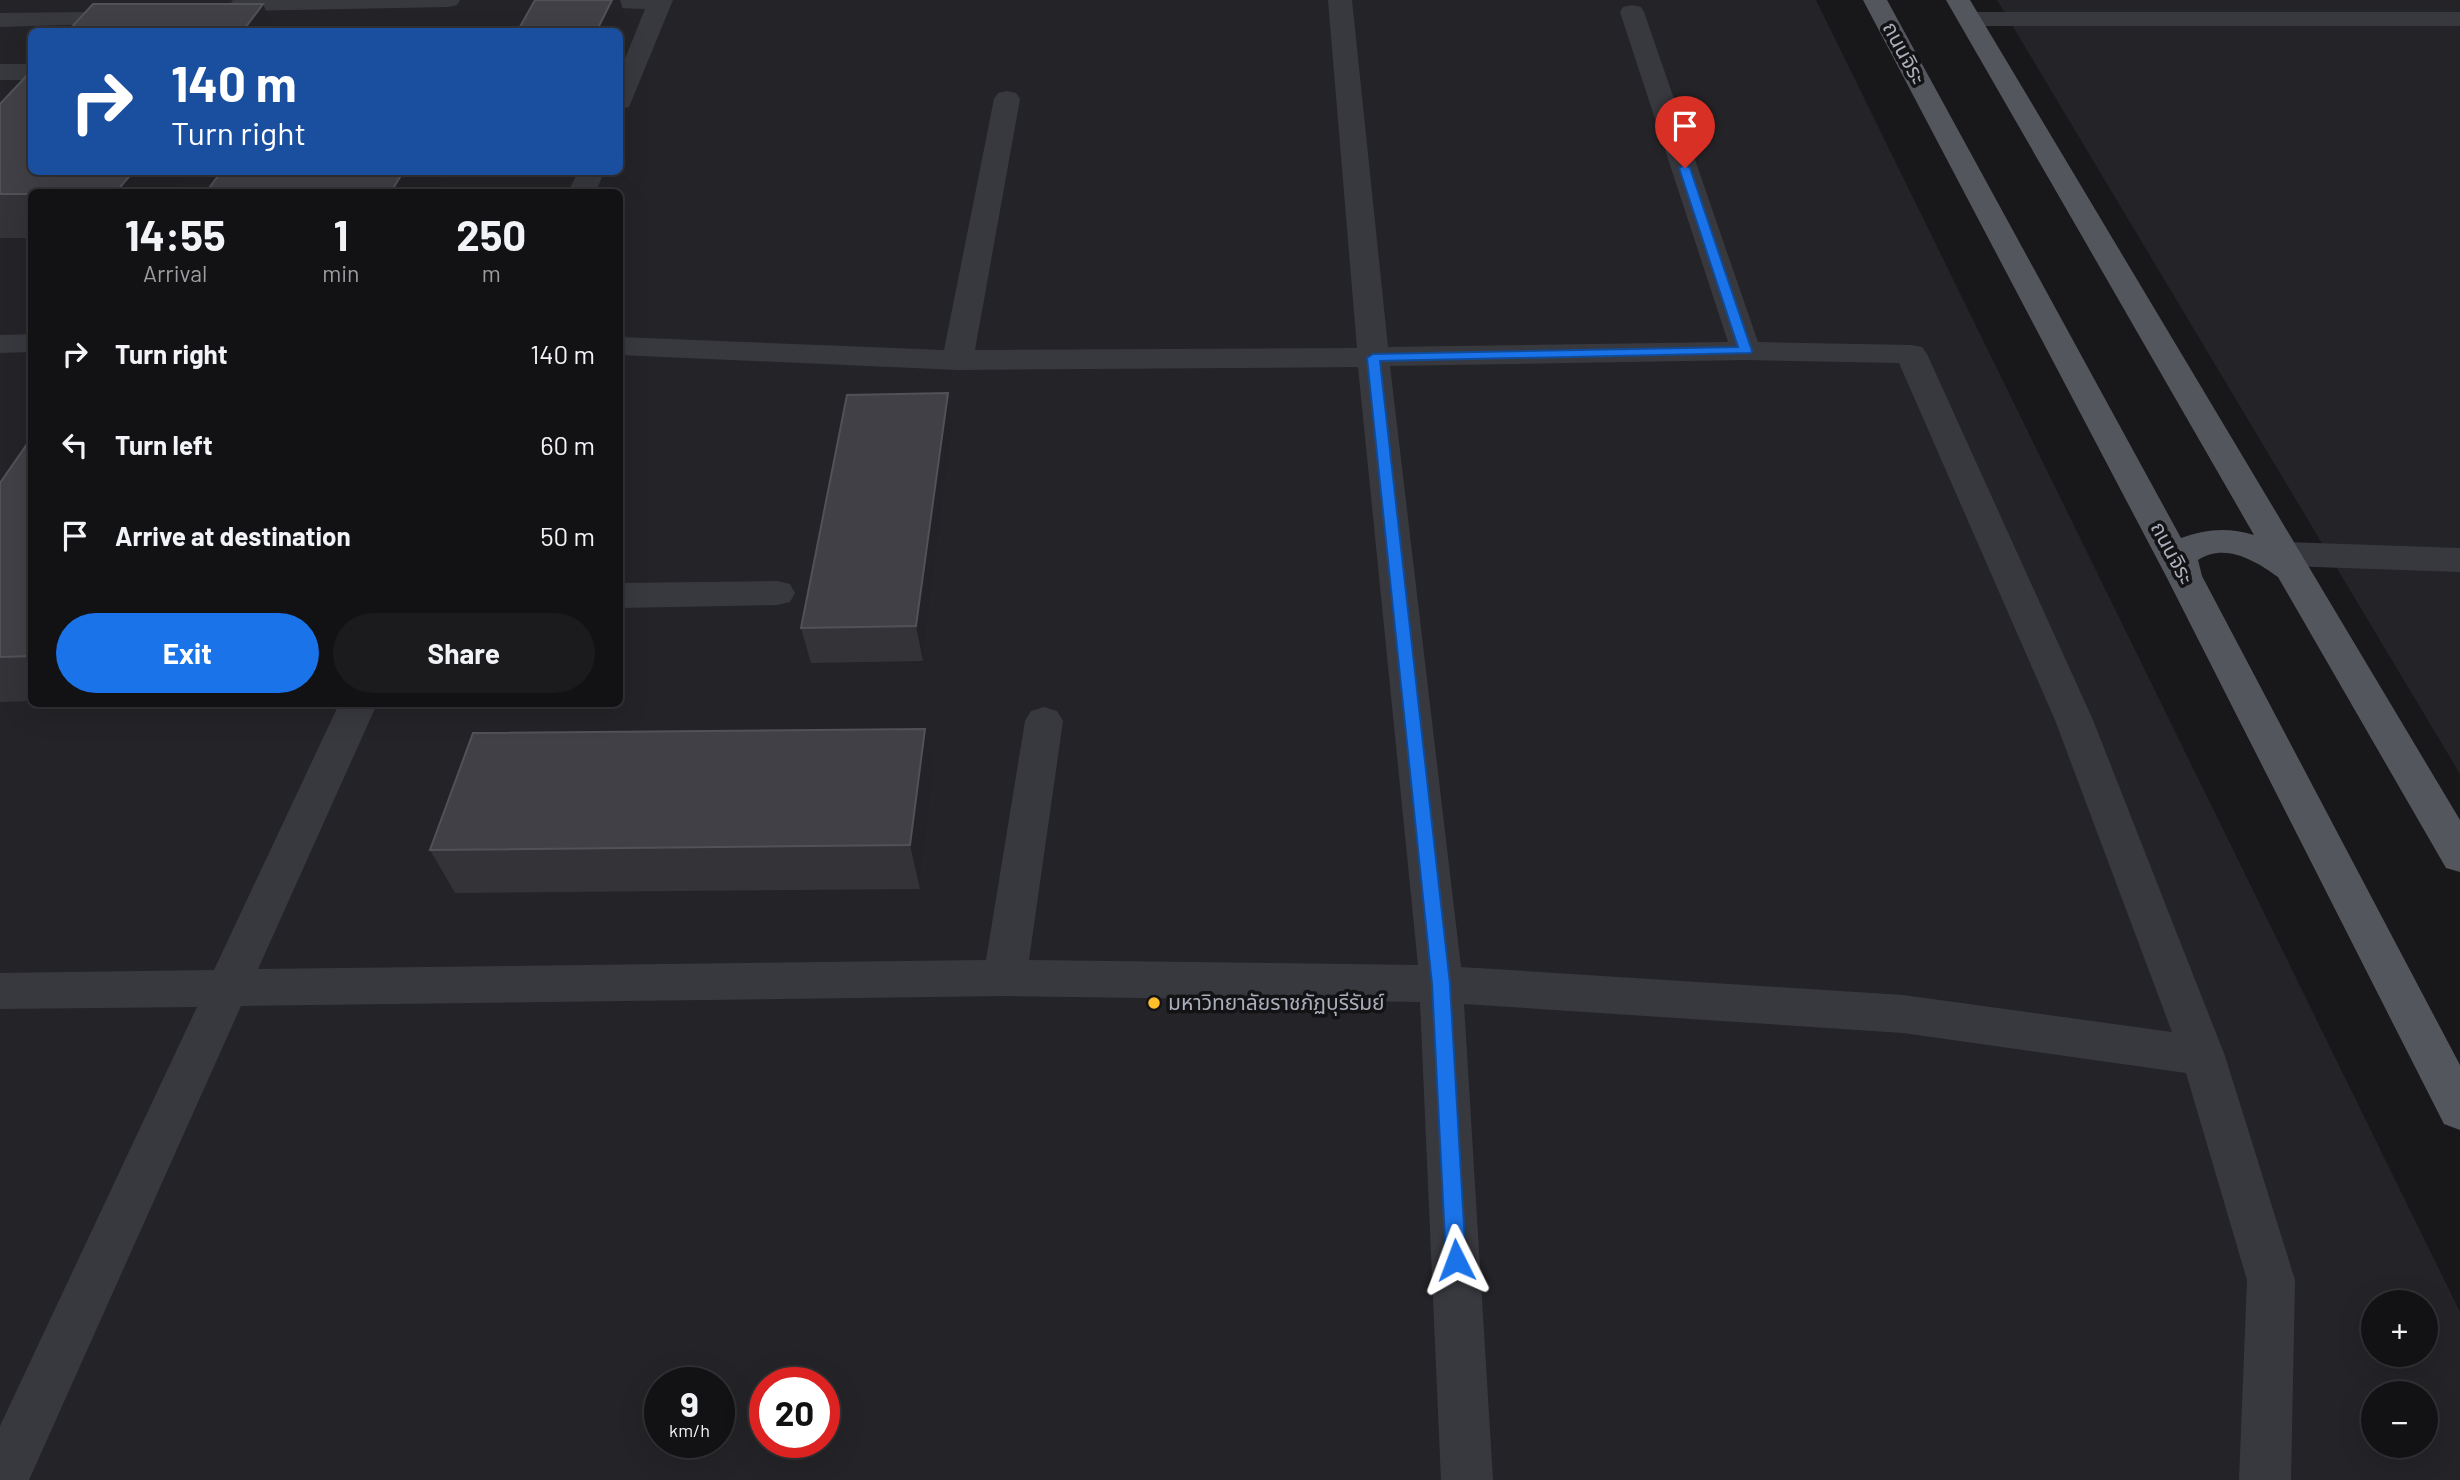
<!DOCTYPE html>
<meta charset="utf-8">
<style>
:root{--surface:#121114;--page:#1b1a1d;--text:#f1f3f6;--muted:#9c9da0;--line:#313134;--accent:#1a73e8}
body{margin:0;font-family:Barlow,"Noto Sans Thai",sans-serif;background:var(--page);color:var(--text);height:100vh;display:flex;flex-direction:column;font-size:26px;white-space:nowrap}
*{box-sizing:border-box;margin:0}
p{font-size:23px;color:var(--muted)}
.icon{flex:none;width:38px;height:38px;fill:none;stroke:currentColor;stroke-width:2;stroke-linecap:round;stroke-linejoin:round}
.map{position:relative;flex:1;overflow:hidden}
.drawer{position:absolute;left:28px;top:189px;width:595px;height:518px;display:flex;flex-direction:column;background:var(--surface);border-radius:10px;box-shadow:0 7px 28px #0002,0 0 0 2px var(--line)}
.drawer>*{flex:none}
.banner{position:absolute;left:28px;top:28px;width:595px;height:147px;border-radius:10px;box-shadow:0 7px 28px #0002,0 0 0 2px var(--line);background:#1a4fa0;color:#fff;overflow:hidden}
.buttons{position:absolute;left:2361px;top:1290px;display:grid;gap:14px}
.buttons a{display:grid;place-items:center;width:77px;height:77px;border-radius:50%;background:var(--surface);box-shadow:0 7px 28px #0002,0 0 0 2px var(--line);font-size:35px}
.speed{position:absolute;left:644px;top:1367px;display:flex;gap:14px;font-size:35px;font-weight:700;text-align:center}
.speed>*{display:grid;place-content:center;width:91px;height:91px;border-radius:50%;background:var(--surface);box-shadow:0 7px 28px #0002,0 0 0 2px var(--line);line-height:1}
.speed small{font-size:18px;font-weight:400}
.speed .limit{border:10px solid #d22;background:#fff;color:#111}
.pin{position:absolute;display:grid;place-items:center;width:60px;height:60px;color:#fff;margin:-72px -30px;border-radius:50% 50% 50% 0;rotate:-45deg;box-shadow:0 0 7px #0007}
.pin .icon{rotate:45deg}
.me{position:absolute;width:77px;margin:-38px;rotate:357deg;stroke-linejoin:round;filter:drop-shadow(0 0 5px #0008)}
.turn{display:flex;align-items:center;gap:24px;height:147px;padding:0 28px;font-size:32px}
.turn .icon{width:91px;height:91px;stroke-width:2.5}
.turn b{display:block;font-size:49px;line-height:60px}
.eta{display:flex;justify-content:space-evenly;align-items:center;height:119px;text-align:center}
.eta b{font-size:42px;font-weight:700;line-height:49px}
.action{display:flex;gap:14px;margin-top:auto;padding:14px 28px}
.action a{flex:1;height:80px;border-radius:42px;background:var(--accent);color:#fff;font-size:28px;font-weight:700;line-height:80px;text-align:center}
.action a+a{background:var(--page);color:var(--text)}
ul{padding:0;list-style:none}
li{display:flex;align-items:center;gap:21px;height:91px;padding:0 28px}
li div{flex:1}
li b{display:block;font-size:26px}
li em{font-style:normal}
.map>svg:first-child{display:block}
.built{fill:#242327;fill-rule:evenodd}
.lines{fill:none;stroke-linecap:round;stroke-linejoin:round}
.minor{fill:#38393f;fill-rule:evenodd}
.major{fill:#54565e;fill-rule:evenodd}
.wall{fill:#343338}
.shaded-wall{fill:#232226}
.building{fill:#404046;stroke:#515258;stroke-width:2}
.route{fill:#1a73e8;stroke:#114b97;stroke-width:2}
.poi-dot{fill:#febf2b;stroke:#131215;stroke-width:2.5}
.labels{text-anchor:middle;stroke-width:7;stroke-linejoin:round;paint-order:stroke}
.street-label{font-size:21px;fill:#a9aeba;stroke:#131215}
.poi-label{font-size:21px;fill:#a9aeba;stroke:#131215;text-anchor:start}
</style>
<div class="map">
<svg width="2460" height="1480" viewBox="0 0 2460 1480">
<rect width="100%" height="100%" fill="#18171a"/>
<path class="built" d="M0 0H1816L2460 1312V1480H0ZM32 32H620V172H32ZM32 192H620V704H32ZM2373 1302H2426V1354H2373ZM660 1382H719V1442H660ZM765 1382H824V1442H765ZM2373 1393H2426V1446H2373Z
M1997 0H2460V774Z"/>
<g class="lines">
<path class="minor" d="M233 0H460L457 5 448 7 242 11 233 9 230 4Z
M580 0H673L629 107 620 109V71L645 9 592 7 583 5Z
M1328 0H1352L1388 347 1728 342 1620 12 1623 7 1632 5 1641 7 1644 12 1758 342 1911 345 1922 347 1927 354 2093 720 2225 1056 2295 1280 2291 1480H2239L2247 1280 2186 1073 1903 1033 1464 1004 1493 1480H1441L1420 1002 1005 996 241 1006 29 1480H0V1426L197 1007 0 1009V973L214 970 339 704H377L258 969 986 960 1025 721 1031 711 1044 707 1057 711 1063 721 1029 960 1418 965 1358 367 958 370 620 355V337L944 350 994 99 998 93 1007 91 1016 93 1020 99 975 350 1357 348ZM1746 360 1899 363 2055 720 2172 1032 1903 995 1461 967 1390 366Z
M87 12 96 14 99 19 96 24 0 27V13Z
M1970 12H2460V26H1970L1961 24 1958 19 1961 14Z
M0 64H32V80H0Z
M578 172H604L596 192H568Z
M32 334V352L0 353V335Z
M2285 542 2460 548V572L2285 566 2273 562 2268 554 2273 546Z
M777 581 790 584 795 593 790 602 777 605 620 608V583Z"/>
<path class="major" d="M1863 0H1887L2181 538C2207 529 2227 527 2254 535L1946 0H1970L2460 820V872L2446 868 2278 577C2256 561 2225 542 2198 560L2202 576 2460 1065V1130L2444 1124 2166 576Z"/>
</g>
<path class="wall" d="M0 104 32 192V238H0Z
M948 393 953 429 923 661 811 663 801 628Z
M32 437V701L0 702V483Z
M934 774 920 889 455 893 430 850Z"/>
<path class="shaded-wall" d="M612 0H620L624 13 614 32H596Z
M263 4 275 32H242Z
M133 172H188L173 192H116Z
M403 172H445L434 192H391Z
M948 393 953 429 923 661 916 626Z
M925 729 934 774 920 889 910 845Z"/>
<path class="building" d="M535 0H612L596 32H517Z
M93 4H263L242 32H67Z
M32 70V172H133L116 192H32V194H0V104Z
M221 172H403L391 192H206Z
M948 393 916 626 801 628 847 395Z
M32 437V656L0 657V483Z
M925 729 910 845 430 850 473 733Z"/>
<path class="route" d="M1685 165 1690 168 1752 351 1751 353 1380 361 1450 984 1466 1260 1463 1266 1456 1269 1449 1266 1446 1260 1432 984 1367 358 1373 354 1738 347 1679 168Z"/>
<circle class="poi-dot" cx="1154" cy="1003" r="7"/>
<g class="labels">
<g class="street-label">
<text transform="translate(1904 53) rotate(62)" y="7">ถนนจิระ</text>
<text transform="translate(2172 553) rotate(62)" y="7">ถนนจิระ</text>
</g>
<g class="poi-label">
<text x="1168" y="1010">มหาวิทยาลัยราชภัฏบุรีรัมย์</text>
</g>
</g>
</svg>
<div class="buttons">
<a>+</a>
<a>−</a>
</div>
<div class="speed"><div>9<small>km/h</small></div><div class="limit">20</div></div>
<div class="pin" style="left:1685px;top:168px;background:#d93025"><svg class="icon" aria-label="arrive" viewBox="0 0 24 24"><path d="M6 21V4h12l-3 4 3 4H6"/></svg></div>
<svg class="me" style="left:1456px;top:1260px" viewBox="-20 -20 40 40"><path d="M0-17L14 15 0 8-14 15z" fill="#1a73e8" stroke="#fff" stroke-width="4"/></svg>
<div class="banner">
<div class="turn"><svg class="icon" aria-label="right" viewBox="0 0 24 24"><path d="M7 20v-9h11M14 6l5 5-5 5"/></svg><div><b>140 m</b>Turn right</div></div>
</div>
<section class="drawer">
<div class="eta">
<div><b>14:55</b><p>Arrival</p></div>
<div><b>1</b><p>min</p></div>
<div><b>250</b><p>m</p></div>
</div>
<ul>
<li><svg class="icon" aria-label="right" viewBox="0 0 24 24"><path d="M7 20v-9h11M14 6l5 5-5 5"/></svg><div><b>Turn right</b></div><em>140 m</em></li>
<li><svg class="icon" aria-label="left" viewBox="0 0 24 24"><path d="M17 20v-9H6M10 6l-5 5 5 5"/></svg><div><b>Turn left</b></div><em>60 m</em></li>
<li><svg class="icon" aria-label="arrive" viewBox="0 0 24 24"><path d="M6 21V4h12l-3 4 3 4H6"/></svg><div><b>Arrive at destination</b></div><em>50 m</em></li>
</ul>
<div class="action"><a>Exit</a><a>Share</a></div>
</section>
</div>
